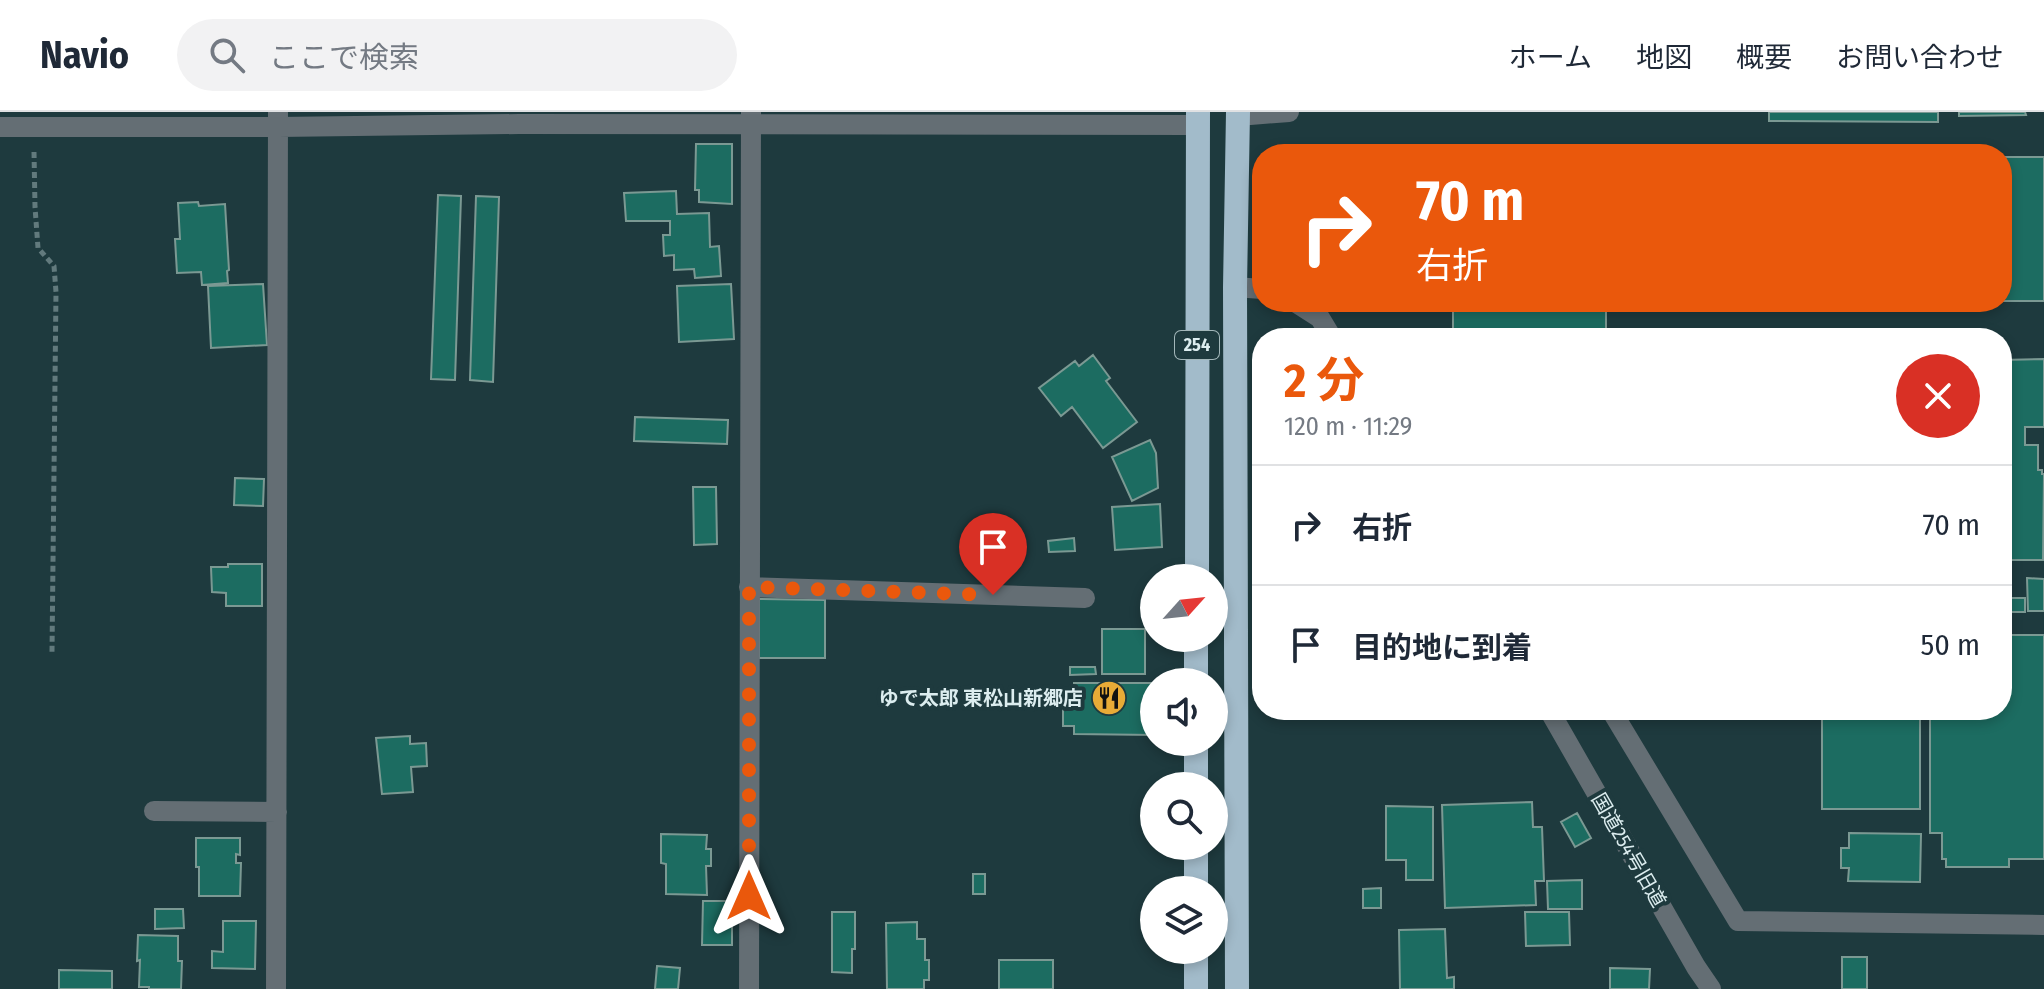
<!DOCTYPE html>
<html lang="ja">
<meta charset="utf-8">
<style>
:root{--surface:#fff;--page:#f2f2f3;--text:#1f2937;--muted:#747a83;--line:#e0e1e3;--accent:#ea580c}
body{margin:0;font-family:"Fira Sans Condensed","Noto Sans JP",sans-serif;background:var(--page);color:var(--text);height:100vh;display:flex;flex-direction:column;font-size:30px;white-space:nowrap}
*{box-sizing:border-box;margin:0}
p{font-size:26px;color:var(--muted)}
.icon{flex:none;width:44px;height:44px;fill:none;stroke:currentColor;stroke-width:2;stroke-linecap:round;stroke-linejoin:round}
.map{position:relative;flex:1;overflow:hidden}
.sheet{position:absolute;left:1252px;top:216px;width:760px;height:392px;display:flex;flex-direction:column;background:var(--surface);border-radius:32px;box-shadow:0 4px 12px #0003}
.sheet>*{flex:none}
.top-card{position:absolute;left:1252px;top:32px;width:760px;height:168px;border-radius:32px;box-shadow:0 4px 12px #0003;background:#ea580c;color:#fff;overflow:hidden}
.needle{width:52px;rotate:63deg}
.tools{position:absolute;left:1140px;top:452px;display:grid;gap:16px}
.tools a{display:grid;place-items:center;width:88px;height:88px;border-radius:50%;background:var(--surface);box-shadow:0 4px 12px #0003;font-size:40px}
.pin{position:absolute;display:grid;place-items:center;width:68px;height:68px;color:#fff;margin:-82px -34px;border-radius:50% 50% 50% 0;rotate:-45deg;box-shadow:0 0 8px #0007}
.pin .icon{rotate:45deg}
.me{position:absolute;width:88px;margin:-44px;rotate:0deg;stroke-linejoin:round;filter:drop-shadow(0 0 6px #0008)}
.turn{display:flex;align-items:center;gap:28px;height:168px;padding:0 32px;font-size:36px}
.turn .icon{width:104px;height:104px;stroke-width:2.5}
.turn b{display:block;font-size:56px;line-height:68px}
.round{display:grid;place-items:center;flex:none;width:84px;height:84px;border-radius:42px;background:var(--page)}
.head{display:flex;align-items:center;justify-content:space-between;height:136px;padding:0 32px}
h1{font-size:48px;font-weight:700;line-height:60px;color:var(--accent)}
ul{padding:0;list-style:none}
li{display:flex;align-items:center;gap:24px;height:120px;padding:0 32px;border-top:2px solid var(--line)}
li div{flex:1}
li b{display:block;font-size:30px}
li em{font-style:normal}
header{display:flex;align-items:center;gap:48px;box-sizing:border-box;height:112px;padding:0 40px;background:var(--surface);border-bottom:2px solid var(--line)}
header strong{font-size:38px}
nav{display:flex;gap:44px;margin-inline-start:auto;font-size:28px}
.search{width:560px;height:72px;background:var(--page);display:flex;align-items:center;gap:20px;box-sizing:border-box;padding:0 28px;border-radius:44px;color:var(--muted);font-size:30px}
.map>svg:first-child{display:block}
.building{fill:#1c6c61;stroke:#7b9993;stroke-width:2}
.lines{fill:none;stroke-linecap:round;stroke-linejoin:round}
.path{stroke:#627a7d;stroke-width:5;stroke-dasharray:6 4;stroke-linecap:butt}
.minor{stroke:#646e74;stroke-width:20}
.highway{stroke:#a2bbca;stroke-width:24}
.route{stroke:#ea580c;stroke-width:14;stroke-dasharray:0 25.2}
.labels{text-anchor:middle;stroke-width:8;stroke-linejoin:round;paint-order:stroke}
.shield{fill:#1e3a3e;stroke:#a3b7ba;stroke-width:2}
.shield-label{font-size:18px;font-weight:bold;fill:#dcedef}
.poi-label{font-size:20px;font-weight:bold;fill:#dcedef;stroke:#1e3a3e;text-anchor:end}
.street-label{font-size:20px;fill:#dcedef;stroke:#1e3a3e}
</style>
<header>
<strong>Navio</strong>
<div class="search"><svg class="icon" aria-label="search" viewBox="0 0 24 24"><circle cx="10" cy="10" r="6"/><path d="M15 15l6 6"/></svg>ここで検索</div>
<nav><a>ホーム</a><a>地図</a><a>概要</a><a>お問い合わせ</a></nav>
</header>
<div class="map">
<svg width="2044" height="877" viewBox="0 0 2044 877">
<rect width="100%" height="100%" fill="#1e3a3e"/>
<path class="building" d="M1769 0H1938V10L1769 9Z
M1959 0H2025L2026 3 1959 4Z
M696 32H732V92L699 90V78H695Z
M2002 45H2044V189H2002Z
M676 79 677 102 709 101 710 135 719 134 721 164 695 166 694 157 674 158V143L664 144 663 123H670V109H626L624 81Z
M438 83 461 84 455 268 431 267Z
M476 84 499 85 493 270 470 268Z
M198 90 199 94 225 92 229 158 227 159 228 171 202 173 201 160 177 161 175 127H180L178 91Z
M263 172 267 233 211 236 208 174Z
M731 172 734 227 679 230 677 174Z
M1453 190H1606V226H1453Z
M1093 243 1110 266 1106 269 1137 310 1103 336 1072 295 1061 304 1039 276 1075 249 1079 254Z
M2044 247V315H2025V333H2038V358H2042V362H2044L2043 448H2002V248Z
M635 305 728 308 727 332 634 329Z
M1150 328 1156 341 1158 376 1132 389 1112 345Z
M235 366 264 367 263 394 234 393Z
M693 375H716L717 432 694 433Z
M1160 392 1162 435 1115 438 1112 395Z
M1074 426 1075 439 1049 440 1048 429Z
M228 452H262V494H226V481L212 480 211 455H228Z
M2027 466 2044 467V499H2028Z
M2002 486H2025V500H2002Z
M759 487 825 488V546H759Z
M1102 517H1145V562H1102Z
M2002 523H2044V747H2009V755H1946V747H1942V721H1930V598H2002Z
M1070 555H1095L1096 562 1070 563Z
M1074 571H1154V623L1074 622V614H1063V594L1074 595Z
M1822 598H1920V697H1822Z
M410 624V632L426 631 427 654 411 655 413 680 382 682 376 626Z
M1532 690 1533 715H1542L1544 769H1535L1536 793 1445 796 1442 693Z
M1386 694 1433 695V768H1406V748H1386Z
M1577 701 1591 726 1575 735 1561 710Z
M1849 721 1921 722 1920 770 1848 769 1849 756H1841V736H1849Z
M661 722 707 723 706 737H711V754H706L707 783 666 782V752L661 751Z
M196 726H240V743L236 742V751H241L240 784H199V755H196Z
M973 762H985V782H973Z
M1582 768V797H1548L1547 769Z
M1381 776V796H1363V777Z
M703 789H732V833H702Z
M155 797H183L184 816 155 817Z
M832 800H855V837H852V861L832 860Z
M1525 800H1569L1570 833 1526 834Z
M223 809H256L255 857 212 856V839L223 840Z
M917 810V827H925V848H929V868H924V877H887L886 811Z
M1445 817 1447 866 1454 865V877H1400L1399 818Z
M138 823 178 824V849H182L181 877H149V875H139L140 848 137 849Z
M1842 845H1867V877H1842Z
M999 848H1053V877H999Z
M657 854 680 856 678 877H655Z
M1610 856 1650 857 1649 877H1610Z
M59 858 112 859V877H59Z"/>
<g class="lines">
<path class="path" d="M34 40 35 95 38 136 54 154 56 180 52 540"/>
<path class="minor" d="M1238 4 1289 0
M0 15H278L519 12 1198 13
M1235 175 1262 177
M1295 190 1320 206 1332 226
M749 475 1085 486
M1549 598 1696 855 1711 877
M1611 598 1738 809 2044 813
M154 699 277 700
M276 877 278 0
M749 877 751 0"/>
<path class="highway" d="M1197 466 1198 0
M1196 570V526
M1196 674V630
M1196 778V734
M1196 877V838
M1237 877 1235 175 1238 0"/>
</g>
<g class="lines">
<path class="route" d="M749 784V475L993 483"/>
</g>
<defs>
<g id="restaurant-disc" transform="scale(1.8)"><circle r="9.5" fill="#e8ab37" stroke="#1e3a3e"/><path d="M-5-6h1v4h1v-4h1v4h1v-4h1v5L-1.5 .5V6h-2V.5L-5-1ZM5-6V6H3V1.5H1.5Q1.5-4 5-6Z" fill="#111"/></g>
</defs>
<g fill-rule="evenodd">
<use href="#restaurant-disc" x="1109" y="586"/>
</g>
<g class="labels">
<rect class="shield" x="1175" y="219" width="44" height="28" rx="6"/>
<g class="shield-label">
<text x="1197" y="239">254</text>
</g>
<g class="poi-label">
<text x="1083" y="593">ゆで太郎 東松山新郷店</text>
</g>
<g class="street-label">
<text transform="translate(1629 738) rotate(60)" y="7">国道254号旧道</text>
</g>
</g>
</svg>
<div class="tools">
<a><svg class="needle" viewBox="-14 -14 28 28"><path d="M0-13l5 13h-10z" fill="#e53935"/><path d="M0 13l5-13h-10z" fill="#747a83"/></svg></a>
<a><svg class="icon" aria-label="sound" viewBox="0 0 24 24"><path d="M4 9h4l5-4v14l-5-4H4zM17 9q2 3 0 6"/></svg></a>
<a><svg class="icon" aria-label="search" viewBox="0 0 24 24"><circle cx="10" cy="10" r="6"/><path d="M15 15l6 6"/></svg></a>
<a><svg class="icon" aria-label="layers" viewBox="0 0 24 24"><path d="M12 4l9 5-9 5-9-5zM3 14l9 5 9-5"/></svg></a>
</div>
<div class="pin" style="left:993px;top:483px;background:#d93025"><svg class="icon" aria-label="arrive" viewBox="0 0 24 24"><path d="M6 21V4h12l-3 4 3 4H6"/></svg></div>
<svg class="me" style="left:749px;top:784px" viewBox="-20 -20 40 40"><path d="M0-17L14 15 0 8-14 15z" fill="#ea580c" stroke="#fff" stroke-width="4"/></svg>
<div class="top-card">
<div class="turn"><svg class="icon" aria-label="right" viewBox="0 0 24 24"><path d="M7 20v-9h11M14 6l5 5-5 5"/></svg><div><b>70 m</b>右折</div></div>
</div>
<section class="sheet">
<div class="head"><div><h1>2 分</h1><p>120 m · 11:29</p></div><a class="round" style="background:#d93025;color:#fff"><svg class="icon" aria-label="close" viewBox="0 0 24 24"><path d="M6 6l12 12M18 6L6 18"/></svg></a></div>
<ul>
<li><svg class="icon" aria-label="right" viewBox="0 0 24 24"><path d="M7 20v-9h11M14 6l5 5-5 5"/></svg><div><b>右折</b></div><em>70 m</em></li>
<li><svg class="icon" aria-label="arrive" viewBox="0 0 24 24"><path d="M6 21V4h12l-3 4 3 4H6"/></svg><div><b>目的地に到着</b></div><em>50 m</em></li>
</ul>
</section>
</div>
